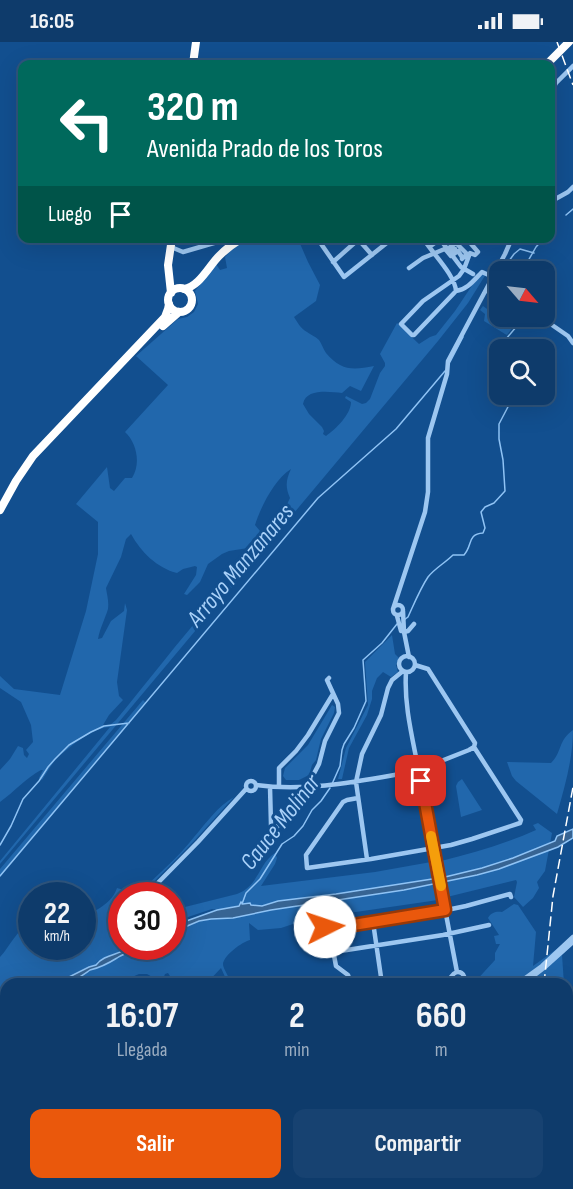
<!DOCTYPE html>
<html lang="es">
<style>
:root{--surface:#0e3b6b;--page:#174271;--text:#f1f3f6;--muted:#9badc1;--line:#2e557e;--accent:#ea580c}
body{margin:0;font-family:"Sofia Sans Condensed",sans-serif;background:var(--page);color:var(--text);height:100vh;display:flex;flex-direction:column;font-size:22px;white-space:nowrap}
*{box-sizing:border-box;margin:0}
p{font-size:20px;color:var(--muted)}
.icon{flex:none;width:33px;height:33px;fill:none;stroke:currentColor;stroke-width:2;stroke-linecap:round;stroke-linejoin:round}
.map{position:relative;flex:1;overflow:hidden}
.panel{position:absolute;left:0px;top:936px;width:573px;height:212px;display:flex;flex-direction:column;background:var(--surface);border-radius:18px 18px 0 0;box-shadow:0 6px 24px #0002,0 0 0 2px var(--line)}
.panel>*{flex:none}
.banner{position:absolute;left:18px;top:18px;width:537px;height:183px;border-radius:12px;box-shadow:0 6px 24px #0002,0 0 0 2px var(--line);background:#00695c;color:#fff;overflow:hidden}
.needle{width:39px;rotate:118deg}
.controls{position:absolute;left:489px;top:219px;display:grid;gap:12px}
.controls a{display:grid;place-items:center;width:66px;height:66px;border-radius:12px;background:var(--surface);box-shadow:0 6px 24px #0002,0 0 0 2px var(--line);font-size:30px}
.speed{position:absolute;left:18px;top:840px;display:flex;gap:12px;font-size:30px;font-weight:700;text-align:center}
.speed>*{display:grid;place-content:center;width:78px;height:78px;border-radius:50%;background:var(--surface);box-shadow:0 6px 24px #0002,0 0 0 2px var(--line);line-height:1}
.speed small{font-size:15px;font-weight:400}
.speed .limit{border:9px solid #d22;background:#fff;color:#111}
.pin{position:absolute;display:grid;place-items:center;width:51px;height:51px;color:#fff;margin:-26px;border-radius:12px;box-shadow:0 3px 9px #0006}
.me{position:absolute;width:66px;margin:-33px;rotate:86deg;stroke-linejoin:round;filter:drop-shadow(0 0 4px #0008)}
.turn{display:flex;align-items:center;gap:21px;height:126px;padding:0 30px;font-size:27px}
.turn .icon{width:78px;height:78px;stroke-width:2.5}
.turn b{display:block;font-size:42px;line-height:51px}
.then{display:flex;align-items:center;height:57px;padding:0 30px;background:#0003;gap:12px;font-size:22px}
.eta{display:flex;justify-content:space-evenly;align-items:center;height:102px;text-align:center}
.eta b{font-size:36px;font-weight:700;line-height:42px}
.cta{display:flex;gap:12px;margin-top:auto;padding:12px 30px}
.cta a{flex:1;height:69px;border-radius:12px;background:var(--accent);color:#fff;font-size:24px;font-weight:700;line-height:69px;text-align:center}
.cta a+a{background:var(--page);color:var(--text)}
.status{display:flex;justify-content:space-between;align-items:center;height:42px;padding:0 30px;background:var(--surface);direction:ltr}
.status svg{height:16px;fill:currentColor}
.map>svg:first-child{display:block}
.green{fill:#2167ac;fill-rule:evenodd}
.water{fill:#376493;stroke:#8fc3f5;stroke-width:1.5}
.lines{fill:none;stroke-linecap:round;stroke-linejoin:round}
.stream{stroke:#8fc3f5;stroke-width:1.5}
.minor{stroke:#9dc7f1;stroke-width:4.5}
.highway{stroke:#fff;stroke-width:8}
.rail{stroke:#fff;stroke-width:1.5;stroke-dasharray:10 4.5;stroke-linecap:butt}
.route-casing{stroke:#983908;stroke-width:15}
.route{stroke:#ea580c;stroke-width:10}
.slow{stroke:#f59e0b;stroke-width:10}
.labels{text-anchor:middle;stroke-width:6;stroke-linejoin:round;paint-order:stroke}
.water-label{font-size:24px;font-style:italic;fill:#a9d1f9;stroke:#124f8f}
</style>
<div class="status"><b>16:05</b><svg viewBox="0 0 49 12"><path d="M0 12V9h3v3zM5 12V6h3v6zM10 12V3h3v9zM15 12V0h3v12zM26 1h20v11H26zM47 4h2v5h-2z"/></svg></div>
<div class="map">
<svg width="573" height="1147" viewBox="0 0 573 1147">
<rect width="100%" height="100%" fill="#124f8f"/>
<path class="green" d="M249 197H298L308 220 320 243 316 259 294 275C298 281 300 286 307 290 311 293 315 294 319 298 322 302 323 307 326 311 341 329 353 328 374 324L361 349 350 344 342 351C330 350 306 346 303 362L309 372 322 385 324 389 323 392 326 394C336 387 351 372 351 360L345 356 346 354 362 362 366 361 370 357 380 331 385 324V321L380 312 397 281 419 302 430 295 436 293 455 269 473 242 482 232H486L468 261 438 299 0 822V819L110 685C93 685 64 708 53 721 49 726 46 732 42 738L39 736 43 728H41C26 736 14 750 0 760V728L10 717 18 704 23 706 24 713 27 716 29 712 26 708 33 700 31 683 21 660 0 646V634L14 647 60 653 86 569 98 512V480L76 462 107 425 110 446 114 449 125 436H132C141 422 137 401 125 390L168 343 136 314 178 277 187 275 194 270 198 262 195 249 216 222 220 228 227 226 225 215 235 204ZM291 427C286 438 285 445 290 456L278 481 270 489H260L255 483C261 464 275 437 291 427ZM131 492C141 510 157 526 177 531L183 527 195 524 197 525 196 533 184 552 187 553 200 540 208 522 222 512 229 509 248 506 251 511C246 530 223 547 211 562 178 600 148 639 116 678L110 683 104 684 103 683 109 673 123 658 119 654 117 640 127 568 125 561 124 569 111 579 102 596 98 597C100 586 105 577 108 567 109 559 107 553 106 546L121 515 126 497Z
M483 264 494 272 516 281 507 293 505 292 484 279 485 272 480 268Z
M392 593 395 612 399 616 396 623 398 630 391 635 383 630 377 636 372 649V657L367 673 349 706 342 737H338L346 706 368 663 365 620Z
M143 658 146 661 0 834V827Z
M332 663 335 665 334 671 321 697 316 718 312 723 309 733 299 738H286L283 734 285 726 308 703Z
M573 688C573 716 565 744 557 772L516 739 512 734 507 720 551 721C562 711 558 698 573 688Z
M462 737 482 768 461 775 456 744 458 740Z
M234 755 195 798 141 853 122 854V909L97 920 96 923 89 925 55 942H6V969L0 963V915C11 903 16 888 31 881L32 904H82L83 875C97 868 112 861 117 846L137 852 140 850C158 832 179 815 194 795 207 780 217 765 234 755Z
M538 781 552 791 545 829 537 840 539 846 533 856 523 865 514 855 517 840 516 838 447 855 441 819C473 811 505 802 536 788L533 783Z
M275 811 277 816 275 822 261 844 375 830 431 820 438 858 308 877 281 886 258 888 249 881 250 898C242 900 224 913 223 922 223 926 228 933 229 937H226L221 926 206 942H175L168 931 165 932 161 942H154L156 937 147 932H139L116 942H65L90 928C100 926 108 921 117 916 123 912 130 910 136 907L138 905 172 904 173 890 199 879 219 876 247 862C235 862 224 870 212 867L173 880V868L237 852C259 844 258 822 275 811Z
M514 862 518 863 536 890 533 924 561 904 573 902 562 913 564 942H473L495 918V911L500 902H496L494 894 499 893 488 876C491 870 497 869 502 870Z"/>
<path class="water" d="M573 787V796L558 805 499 827 477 833 404 848 271 868 233 876 211 877 199 879 173 890V884L178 882 217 868 239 864 241 860 243 862 250 861 251 863 262 864 278 859 336 852 445 835 482 826 513 816 555 799 557 794Z
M130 905H143H138L136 907C130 910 123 912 117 916 109 921 99 926 90 928 77 937 71 942 55 942L89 925 96 923C104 912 120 913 130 905Z"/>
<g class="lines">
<path class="stream" d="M566 173 573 167
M550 187 553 185
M501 230 514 212 520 207 534 211
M525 230 524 226 536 205 544 196
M496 235 500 231
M506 308V297L517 284 532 277V274
M450 320 463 295
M404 578 408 575C414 562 420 547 428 535 435 526 445 521 453 513H464C473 503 467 492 483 491L485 486 481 470 485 465 494 461 505 449 503 418 499 397V382L510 361 511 352
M332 742 340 724 342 708 344 702 354 686 366 659 363 618 382 601 397 582
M0 803 11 784 23 757 39 739 48 725 55 717 69 703 91 690 104 684 129 681
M0 834 318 456 396 387 445 329
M242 862 246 851 260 837 282 802 294 794 303 784 312 768 321 759 330 746
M364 1147C380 1140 399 1142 416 1147"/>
<path class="minor" d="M550 52 556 41 573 24
M550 160 568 150 573 145
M317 196 344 235 393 196
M423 196C432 211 455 233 456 249
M439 196 461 225 473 232
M358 197 372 213
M456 201 467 212 462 217V215L458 209 451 214 446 208Z
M432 203 440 197
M171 205 183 210 231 196
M452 206 455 207 454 210 451 209Z
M333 220 360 196
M409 226 423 216 447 206
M486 248 500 258
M456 249 414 293H412L401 282 423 259 459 234 464 227 470 211 475 213 478 210 466 196
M456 249C467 248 474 238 482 230L493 235
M539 274 568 294 573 301
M393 568a5 5 0 1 1 10 0a5 5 0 1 1-10 0Z
M393 567 425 470 428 450V396L447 332 448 319 505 212 512 196
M403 569 404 590 409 615
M397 574 401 589
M404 590 408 589 414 582
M399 622a8 8 0 1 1 16 0a8 8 0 1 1-16 0Z
M415 623 428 627 475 701 474 705 469 708 426 725
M406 630C404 660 411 690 417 720
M410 728a8 8 0 1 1 16 0a8 8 0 1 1-16 0Z
M420 736 457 930
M246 744a5 5 0 1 1 10 0a5 5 0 1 1-10 0Z
M256 743C308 750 359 739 411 730
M270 745 271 783 272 785 275 787 287 774 303 752 319 722 325 699 339 671 338 662 327 638 329 636
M279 745V726L296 709 308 693 333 652
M358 756 347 758 343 760 306 813 307 826 371 817 451 803 472 797 520 781 521 778 474 705
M367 817 356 740 362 712 381 673 388 646 392 638 403 629
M145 854 198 800 246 747
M312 880 329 887 336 924 348 933 351 942
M373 880 382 942
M329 887 442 869 466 864 510 852 511 855
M334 910 443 893 489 883
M421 942 429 940 440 942
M453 942 451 935C457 925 469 932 463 942
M517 942 542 924 573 895
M523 942 545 925 573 900
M0 1139 7 1147
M7 1142 13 1147
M50 1147 52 1142
M283 1147 288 1142
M288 1147 293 1142"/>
<path class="highway" d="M193 22 196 0
M547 22 569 0
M168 258a12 12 0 1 1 24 0a12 12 0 1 1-24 0Z
M184 247C199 245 209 224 219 214 226 207 234 201 242 196
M171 251 168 223 172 196
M163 284 179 270
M0 468 16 439 33 414 165 275 168 267 169 262"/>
<path class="rail" d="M557 0 573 43
M544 942 553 854 573 745
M544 1142V1147"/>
</g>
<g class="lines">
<g class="route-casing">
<path id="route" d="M325 885 329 887 445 868 421 739"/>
</g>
<use href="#route" class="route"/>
<path class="slow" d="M431 794 441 844"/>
</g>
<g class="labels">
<g class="water-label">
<text transform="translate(240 523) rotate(-50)" y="8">Arroyo Manzanares</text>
<text transform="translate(280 780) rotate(-52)" y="8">Cauce Molinar</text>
</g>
</g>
</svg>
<div class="controls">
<a><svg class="needle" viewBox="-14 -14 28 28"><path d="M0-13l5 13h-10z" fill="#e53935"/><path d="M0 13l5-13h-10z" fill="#9badc1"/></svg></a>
<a><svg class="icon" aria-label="search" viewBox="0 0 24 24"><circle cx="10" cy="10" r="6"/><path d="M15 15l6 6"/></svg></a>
</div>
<div class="speed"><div>22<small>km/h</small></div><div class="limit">30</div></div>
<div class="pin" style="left:421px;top:739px;background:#d93025"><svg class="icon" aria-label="arrive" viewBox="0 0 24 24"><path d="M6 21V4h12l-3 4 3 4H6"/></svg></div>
<svg class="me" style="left:325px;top:885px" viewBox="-20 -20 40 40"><circle r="19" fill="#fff"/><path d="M0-13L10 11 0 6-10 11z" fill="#ea580c"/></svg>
<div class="banner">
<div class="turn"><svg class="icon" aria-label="left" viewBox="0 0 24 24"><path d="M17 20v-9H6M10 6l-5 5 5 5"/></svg><div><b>320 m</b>Avenida Prado de los Toros</div></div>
<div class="then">Luego<svg class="icon" aria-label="arrive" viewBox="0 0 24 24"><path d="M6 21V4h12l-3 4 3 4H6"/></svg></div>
</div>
<section class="panel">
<div class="eta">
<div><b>16:07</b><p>Llegada</p></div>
<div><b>2</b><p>min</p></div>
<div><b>660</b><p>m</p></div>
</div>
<div class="cta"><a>Salir</a><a>Compartir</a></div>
</section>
</div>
